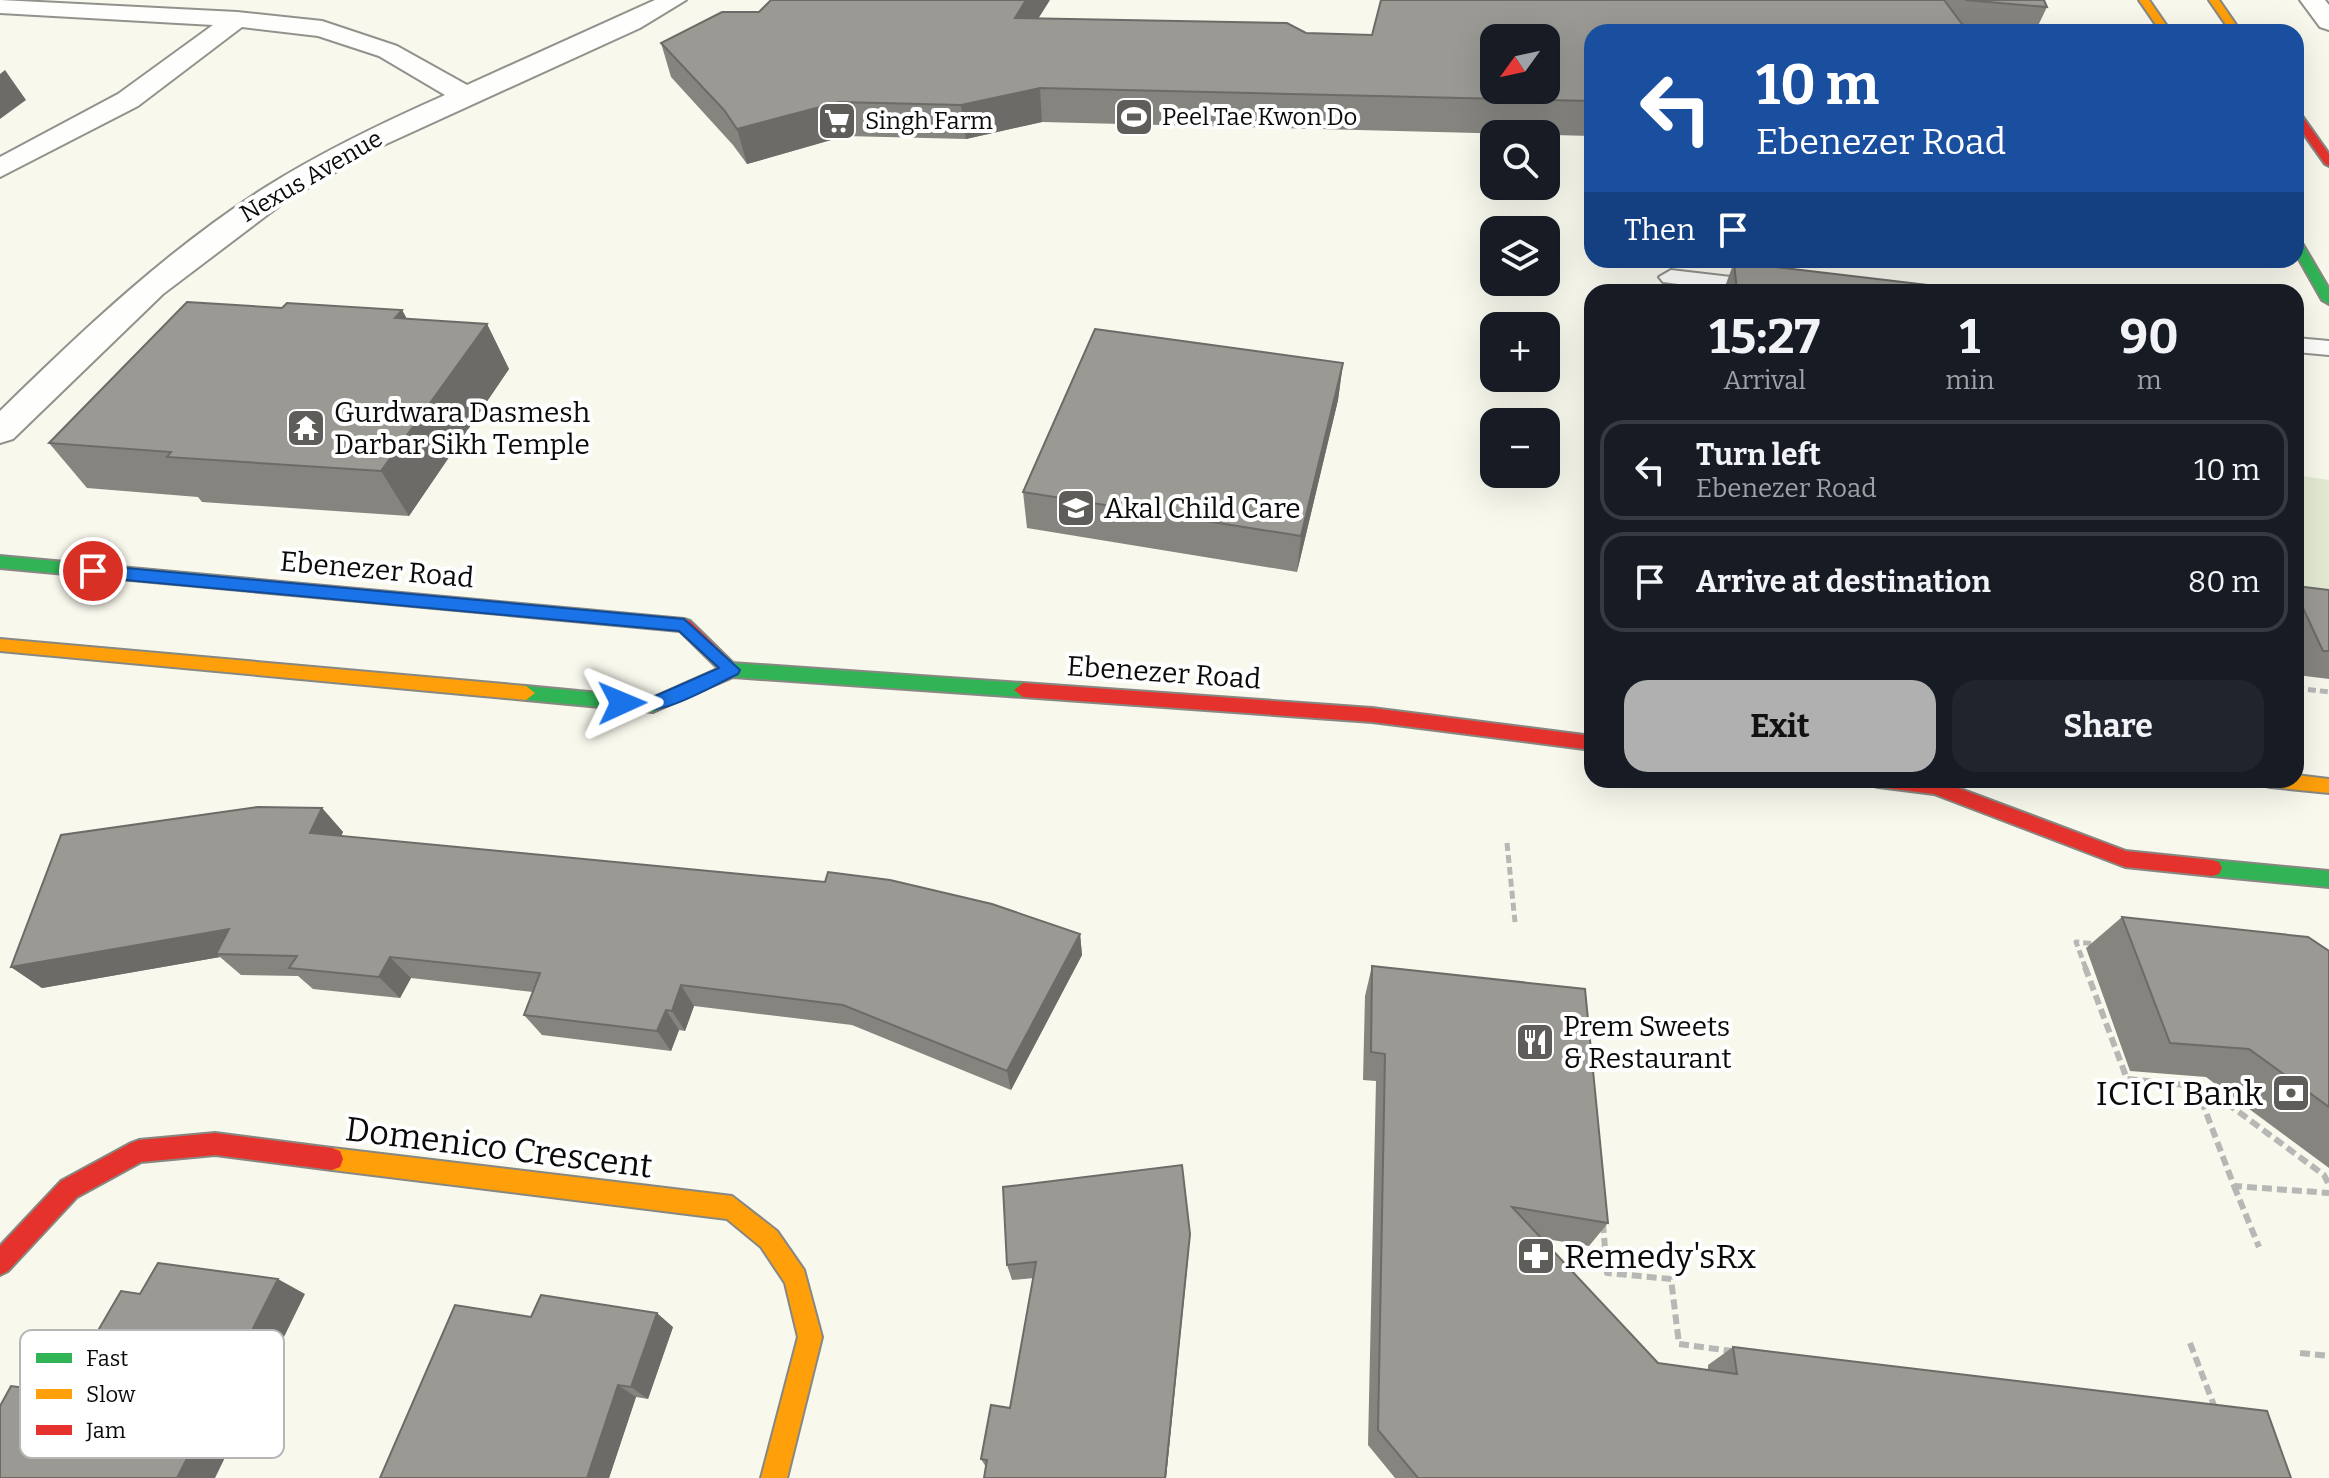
<!DOCTYPE html>
<meta charset="utf-8">
<style>
:root{--surface:#171b24;--page:#20242c;--text:#f1f3f6;--muted:#9ea1a6;--line:#363941;--accent:#afb0af}
body{margin:0;font-family:Bitter,serif;background:var(--page);color:var(--text);height:100vh;display:flex;flex-direction:column;font-size:30px;white-space:nowrap}
*{box-sizing:border-box;margin:0}
p{font-size:26px;color:var(--muted)}
.icon{flex:none;width:44px;height:44px;fill:none;stroke:currentColor;stroke-width:2;stroke-linecap:round;stroke-linejoin:round}
.map{position:relative;flex:1;overflow:hidden}
.side{position:absolute;left:1584px;top:284px;width:720px;height:504px;display:flex;flex-direction:column;background:var(--surface);border-radius:24px;box-shadow:0 8px 32px #0002}
.side>*{flex:none}
.hud{position:absolute;left:1584px;top:24px;width:720px;height:244px;border-radius:24px;box-shadow:0 8px 32px #0002;background:#1a4fa0;color:#fff;overflow:hidden}
.needle{width:52px;rotate:237deg}
.tools{position:absolute;left:1480px;top:24px;display:grid;gap:16px}
.tools a{display:grid;place-items:center;width:80px;height:80px;border-radius:16px;background:var(--surface);box-shadow:0 8px 32px #0002;font-size:40px}
.pin{position:absolute;display:grid;place-items:center;width:68px;height:68px;color:#fff;margin:-34px;border:4px solid #fff;border-radius:50%;box-shadow:0 2px 8px #0007}
.me{position:absolute;width:88px;margin:-44px;rotate:89deg;stroke-linejoin:round;filter:drop-shadow(0 0 6px #0008)}
.turn{display:flex;align-items:center;gap:28px;height:168px;padding:0 40px;font-size:36px}
.turn .icon{width:104px;height:104px;stroke-width:2.5}
.turn b{display:block;font-size:56px;line-height:68px}
.then{display:flex;align-items:center;height:76px;padding:0 40px;background:#0003;gap:16px;font-size:30px}
.eta{display:flex;justify-content:space-evenly;align-items:center;height:136px;text-align:center}
.eta b{font-size:48px;font-weight:700;line-height:56px}
.button{display:flex;gap:16px;margin-top:auto;padding:16px 40px}
.button a{flex:1;height:92px;border-radius:24px;background:var(--accent);color:#111;font-size:32px;font-weight:700;line-height:92px;text-align:center}
.button a+a{background:var(--page);color:var(--text)}
ul{padding:0;list-style:none}
li{display:flex;align-items:center;gap:24px;height:100px;margin:0 16px 12px;padding:0 24px;border:4px solid var(--line);border-radius:24px}
li div{flex:1}
li b{display:block;font-size:30px}
li em{font-style:normal}
.map>svg:first-child{display:block}
.cemetery{fill:#e4ead2}
.lines{fill:none;stroke-linecap:round;stroke-linejoin:round}
.lane-casing{stroke:#92918c;stroke-width:4}
.street-casing{stroke:#92918c;stroke-width:4}
.fast-casing{stroke:#888883;stroke-width:4}
.slow-casing{stroke:#888883;stroke-width:4}
.jam-casing{stroke:#888883;stroke-width:4}
.path-far1{stroke:#b7b7b5;stroke-width:5;stroke-dasharray:8 4;stroke-linecap:butt}
.path{stroke:#b7b7b5;stroke-width:6;stroke-dasharray:10 5;stroke-linecap:butt}
.lane{fill:#fefefc;fill-rule:evenodd}
.street{fill:#fefefc;fill-rule:evenodd}
.fast{fill:#30b455;fill-rule:evenodd}
.slow{fill:#ff9f0a;fill-rule:evenodd}
.jam{fill:#e5322d;fill-rule:evenodd}
.wall{fill:#85847f}
.shaded-wall{fill:#6c6b68}
.building{fill:#9b9994;stroke:#6c6b68;stroke-width:2;fill-rule:evenodd}
.route{fill:#1a73e8;stroke:#114b97;stroke-width:2}
.labels{text-anchor:middle;stroke-width:8;stroke-linejoin:round;paint-order:stroke}
.far-poi-label{font-size:24px;fill:#0a0a0a;stroke:#fff;text-anchor:start}
.far-street-label{font-size:24px;fill:#0a0a0a;stroke:#fff}
.poi-label{font-size:28px;fill:#0a0a0a;stroke:#fff;text-anchor:start}
.street-label{font-size:28px;fill:#0a0a0a;stroke:#fff}
.near-poi-label{font-size:34px;fill:#0a0a0a;stroke:#fff;text-anchor:end}
.near-street-label{font-size:34px;fill:#0a0a0a;stroke:#fff}
.key{fill:#fff;stroke:#b6b6b6;stroke-width:2}
.key-label{font-size:22px;fill:#0a0a0a}
</style>
<div class="map">
<svg width="2329" height="1478" viewBox="0 0 2329 1478">
<rect width="100%" height="100%" fill="#f9f8ed"/>
<path class="cemetery" d="M2296 475 2329 480V614L2296 610Z"/>
<g class="lines">
<g class="lane-casing">
<path id="lane" d="M1671 270 1798 285 1810 292H1739L1663 282 1659 277Z
M2296 338 2329 341V355L2296 352Z"/>
</g>
<g class="street-casing">
<path id="street" d="M0 0 237 12 322 21 397 46 467 85 655 0H686L640 28 375 149 287 200 163 294 13 439 0 443V411C83 330 168 249 266 187 323 151 384 122 445 95L379 56 318 36 242 27 138 106 0 177V157L118 94 213 25 0 13Z
M2300 0H2325L2329 5V30L2320 27Z"/>
</g>
<g class="fast-casing">
<path id="fast" d="M2296 239 2302 243 2329 289V304L2322 300 2296 254Z
M0 556 456 598 464 604 456 610 0 568Z
M731 663 1023 683 1032 690 1023 697 733 677 653 712 526 700 517 693 526 686 652 698Z
M2212 860 2329 871V887L2212 876 2205 874 2202 868 2205 862Z"/>
</g>
<g class="slow-casing">
<path id="slow" d="M2139 0H2149L2171 32H2161Z
M2209 0H2219L2241 32H2231Z
M0 639 526 686 535 693 526 700 0 651Z
M2296 775 2329 779V793L2270 787 2263 785 2261 780H2296Z
M332 1148 732 1196 777 1231 804 1270 822 1337 787 1478H761L798 1337 785 1283 761 1247 727 1219 332 1170 324 1167 321 1159 324 1151Z"/>
</g>
<g class="jam-casing">
<path id="jam" d="M2296 112 2300 113 2329 154V166L2325 164 2296 123Z
M456 598 684 619 690 621 740 670 737 675H725L680 631 456 610 448 604Z
M1023 683 1372 708 1592 736V750L1372 722 1023 697 1014 690Z
M1869 780H1937L2126 851 2212 860 2219 862 2222 868 2219 874 2212 876 2125 867 1934 794 1878 787 1871 785Z
M215 1133 332 1148 340 1151 343 1159 340 1167 332 1170 215 1155 141 1162 77 1197 8 1271 0 1275V1246L61 1181 131 1143 139 1140Z"/>
</g>
<path class="path-far1" d="M2296 688 2329 692
M1507 843 1515 922
M2086 969 2076 942 2098 944"/>
<path class="path" d="M2085 967 2127 1079 2205 1087 2324 1175 2329 1185
M2196 1086 2234 1186 2329 1193
M2234 1186 2259 1247
M1603 1223 1607 1273 1671 1279 1679 1344 1732 1351
M2190 1343 2215 1408
M2300 1353 2329 1356"/>
<use href="#lane" class="lane"/>
<use href="#street" class="street"/>
<use href="#fast" class="fast"/>
<use href="#slow" class="slow"/>
<use href="#jam" class="jam"/>
</g>
<path class="wall" d="M1381 0H2044L2047 7 2035 32H1592V136L1042 122 966 139 845 136 747 164 733 145 671 77 661 43 1038 18 1306 33 1372 35Z
M1734 262 1987 292H1723Z
M282 308 402 310 407 319 487 324 509 369 409 516 202 502 198 497 87 488 49 443Z
M1343 363 1338 400 1297 572 1027 528 1023 492Z
M2296 586 2329 590V679L2297 675 2296 673Z
M322 808 343 832 341 836 1080 934 1082 955 1011 1090 852 1025 694 1006 685 1031 679 1030 671 1051 542 1035 524 1015 533 992 411 978 400 998 313 989 298 976 241 975 220 957 42 988 11 967Z
M2122 917 2329 951V1168L2206 1077 2130 1071 2086 948Z
M1372 966 1608 1223 1589 1246 1540 1238 1658 1363 1708 1370V1365L1733 1347 2291 1478H1395L1368 1445 1376 1081 1363 1080 1365 996Z
M1189 1250 1166 1478H984L986 1467 981 1459 1010 1408 1034 1278 1012 1280 1007 1265Z
M673 1327 648 1399 636 1397 609 1478H380Z"/>
<path class="shaded-wall" d="M1026 0H1050L1018 51 1015 18Z
M5 70 26 100 0 119V74Z
M1040 88 1042 122 966 139 961 105Z
M839 102 845 136 747 164 737 129Z
M402 310 426 355 395 318Z
M487 324 509 369 409 516 381 471Z
M1343 363 1338 400 1297 572 1301 536Z
M322 808 343 832 331 856 310 833Z
M229 929 216 954 220 957 42 988 11 967Z
M1080 934 1082 955 1011 1090 1007 1071Z
M390 957 411 978 400 998 379 977Z
M681 985 694 1006 685 1031 672 1011Z
M666 1010 679 1030 671 1051 657 1031Z
M1190 1234 1166 1478H1165Z
M278 1279 305 1294 215 1478H177Z
M657 1313 673 1327 648 1399 631 1387Z
M618 1385 636 1397 609 1478H587Z"/>
<path class="building" d="M771 0H1026L1015 18 1287 23 1306 33 1372 35 1381 0H1944L1968 32H1592V101L1040 88 961 105 839 102 737 129 724 110 661 43 722 12H759ZM1494 38H1546V90H1494Z
M1965 0H2044L2047 7Z
M1734 262 1987 292H1737Z
M187 302 282 308 287 303 402 310 395 318 487 324 381 471 167 457 171 452 49 443Z
M1095 329 1343 363 1301 536 1023 492Z
M2296 586 2329 590V651H2323L2296 593Z
M258 807 322 808 310 833 825 882 828 872 890 880 992 904 1080 934 1007 1071 843 1005 681 985 672 1011 666 1010 657 1031 524 1015 540 973 390 957 379 977 289 968 297 956 216 954 229 929 11 967 61 835Z
M2122 917 2308 937 2329 951V1107L2249 1049 2170 1043Z
M1372 966 1585 989 1608 1223 1512 1207 1658 1363 1737 1374 1733 1347 2267 1411 2291 1478H1418L1378 1430 1385 1054 1371 1052Z
M1182 1165 1190 1234 1165 1478H984L987 1460 981 1459 991 1405 1010 1408 1036 1262 1007 1265 1003 1187Z
M158 1263 278 1279 177 1478H0V1406L11 1386 56 1392 79 1352 85 1353 121 1291 140 1294Z
M541 1295 657 1313 631 1387 618 1385 587 1478H380L455 1305 531 1317Z"/>
<path class="route" d="M93 565 684 619 740 670 738 674C699 692 659 721 616 707V698H651L719 668 679 631 93 577 85 571Z"/>
<defs>
<g id="stadium-square" transform="scale(2)"><rect x="-9" y="-9" width="18" height="18" rx="4" fill="#5e5d59" stroke="#fff"/><path d="M0-5a6.5 5 0 1 0 0 10a6.5 5 0 1 0 0-10ZM-3.5-1.8h7v3.6h-7Z" fill="#fff"/></g>
<g id="supermarket-square" transform="scale(2)"><rect x="-9" y="-9" width="18" height="18" rx="4" fill="#5e5d59" stroke="#fff"/><path d="M-6-5.5h2.5l.6 2H6L4.5 2H-2.5L-4.4-4H-6ZM-1.5 3.2a1.3 1.3 0 1 0 .1 0ZM3 3.2a1.3 1.3 0 1 0 .1 0Z" fill="#fff"/></g>
<g id="temple-square" transform="scale(2)"><rect x="-9" y="-9" width="18" height="18" rx="4" fill="#5e5d59" stroke="#fff"/><path d="M0-6L5-2H3V0L6.5 2.5H4V6H1.5V3h-3V6H-4V2.5H-6.5L-3 0V-2H-5Z" fill="#fff"/></g>
<g id="school-square" transform="scale(2)"><rect x="-9" y="-9" width="18" height="18" rx="4" fill="#5e5d59" stroke="#fff"/><path d="M0-5L7-2L0 1L-7-2ZM-4 1L0 2.5L4 1V4Q0 6-4 4Z" fill="#fff"/></g>
<g id="restaurant-square" transform="scale(2)"><rect x="-9" y="-9" width="18" height="18" rx="4" fill="#5e5d59" stroke="#fff"/><path d="M-5-6h1v4h1v-4h1v4h1v-4h1v5L-1.5 .5V6h-2V.5L-5-1ZM5-6V6H3V1.5H1.5Q1.5-4 5-6Z" fill="#fff"/></g>
<g id="bank-square" transform="scale(2)"><rect x="-9" y="-9" width="18" height="18" rx="4" fill="#5e5d59" stroke="#fff"/><path d="M-6-4H6V4H-6ZM0-2.3a2.3 2.3 0 1 0 0 4.6a2.3 2.3 0 1 0 0-4.6Z" fill="#fff"/></g>
<g id="pharmacy-square" transform="scale(2)"><rect x="-9" y="-9" width="18" height="18" rx="4" fill="#5e5d59" stroke="#fff"/><path d="M-2-6h4v4h4v4h-4v4h-4v-4h-4v-4h4Z" fill="#fff"/></g>
</defs>
<g fill-rule="evenodd">
<use href="#stadium-square" x="1134" y="117"/>
<use href="#supermarket-square" x="837" y="121"/>
<use href="#temple-square" x="306" y="428"/>
<use href="#school-square" x="1076" y="508"/>
<use href="#restaurant-square" x="1535" y="1042"/>
<use href="#bank-square" x="2291" y="1093"/>
<use href="#pharmacy-square" x="1536" y="1256"/>
</g>
<g class="labels">
<g class="far-poi-label">
<text x="1162" y="125">Peel Tae Kwon Do</text>
<text x="865" y="129">Singh Farm</text>
</g>
<g class="far-street-label">
<text transform="translate(311 176) rotate(-30)" y="8">Nexus Avenue</text>
</g>
<g class="poi-label">
<text x="334" y="422">Gurdwara Dasmesh<tspan x="334" dy="32">Darbar Sikh Temple</tspan></text>
<text x="1104" y="518">Akal Child Care</text>
<text x="1563" y="1036">Prem Sweets<tspan x="1563" dy="32">&amp; Restaurant</tspan></text>
</g>
<g class="street-label">
<text transform="translate(377 569) rotate(5)" y="10">Ebenezer Road</text>
<text transform="translate(1164 672) rotate(4)" y="10">Ebenezer Road</text>
</g>
<g class="near-poi-label">
<text x="2263" y="1105">ICICI Bank</text>
<text x="1564" y="1268" text-anchor="start">Remedy'sRx</text>
</g>
<g class="near-street-label">
<text transform="translate(499 1147) rotate(7)" y="12">Domenico Crescent</text>
</g>
</g>
<rect x="20" y="1330" width="264" height="128" rx="12" class="key"/>
<rect x="36" y="1353" width="36" height="10" fill="#30b455"/>
<rect x="36" y="1389" width="36" height="10" fill="#ff9f0a"/>
<rect x="36" y="1425" width="36" height="10" fill="#e5322d"/>
<g class="key-label">
<text x="86" y="1366">Fast</text>
<text x="86" y="1402">Slow</text>
<text x="86" y="1438">Jam</text>
</g>
</svg>
<div class="tools">
<a><svg class="needle" viewBox="-14 -14 28 28"><path d="M0-13l5 13h-10z" fill="#e53935"/><path d="M0 13l5-13h-10z" fill="#9ea1a6"/></svg></a>
<a><svg class="icon" aria-label="search" viewBox="0 0 24 24"><circle cx="10" cy="10" r="6"/><path d="M15 15l6 6"/></svg></a>
<a><svg class="icon" aria-label="layers" viewBox="0 0 24 24"><path d="M12 4l9 5-9 5-9-5zM3 14l9 5 9-5"/></svg></a>
<a>+</a>
<a>−</a>
</div>
<div class="pin" style="left:93px;top:571px;background:#d93025"><svg class="icon" aria-label="arrive" viewBox="0 0 24 24"><path d="M6 21V4h12l-3 4 3 4H6"/></svg></div>
<svg class="me" style="left:622px;top:703px" viewBox="-20 -20 40 40"><path d="M0-17L14 15 0 8-14 15z" fill="#1a73e8" stroke="#fff" stroke-width="4"/></svg>
<div class="hud">
<div class="turn"><svg class="icon" aria-label="left" viewBox="0 0 24 24"><path d="M17 20v-9H6M10 6l-5 5 5 5"/></svg><div><b>10 m</b>Ebenezer Road</div></div>
<div class="then">Then<svg class="icon" aria-label="arrive" viewBox="0 0 24 24"><path d="M6 21V4h12l-3 4 3 4H6"/></svg></div>
</div>
<section class="side">
<div class="eta">
<div><b>15:27</b><p>Arrival</p></div>
<div><b>1</b><p>min</p></div>
<div><b>90</b><p>m</p></div>
</div>
<ul>
<li><svg class="icon" aria-label="left" viewBox="0 0 24 24"><path d="M17 20v-9H6M10 6l-5 5 5 5"/></svg><div><b>Turn left</b><p>Ebenezer Road</p></div><em>10 m</em></li>
<li><svg class="icon" aria-label="arrive" viewBox="0 0 24 24"><path d="M6 21V4h12l-3 4 3 4H6"/></svg><div><b>Arrive at destination</b></div><em>80 m</em></li>
</ul>
<div class="button"><a>Exit</a><a>Share</a></div>
</section>
</div>
